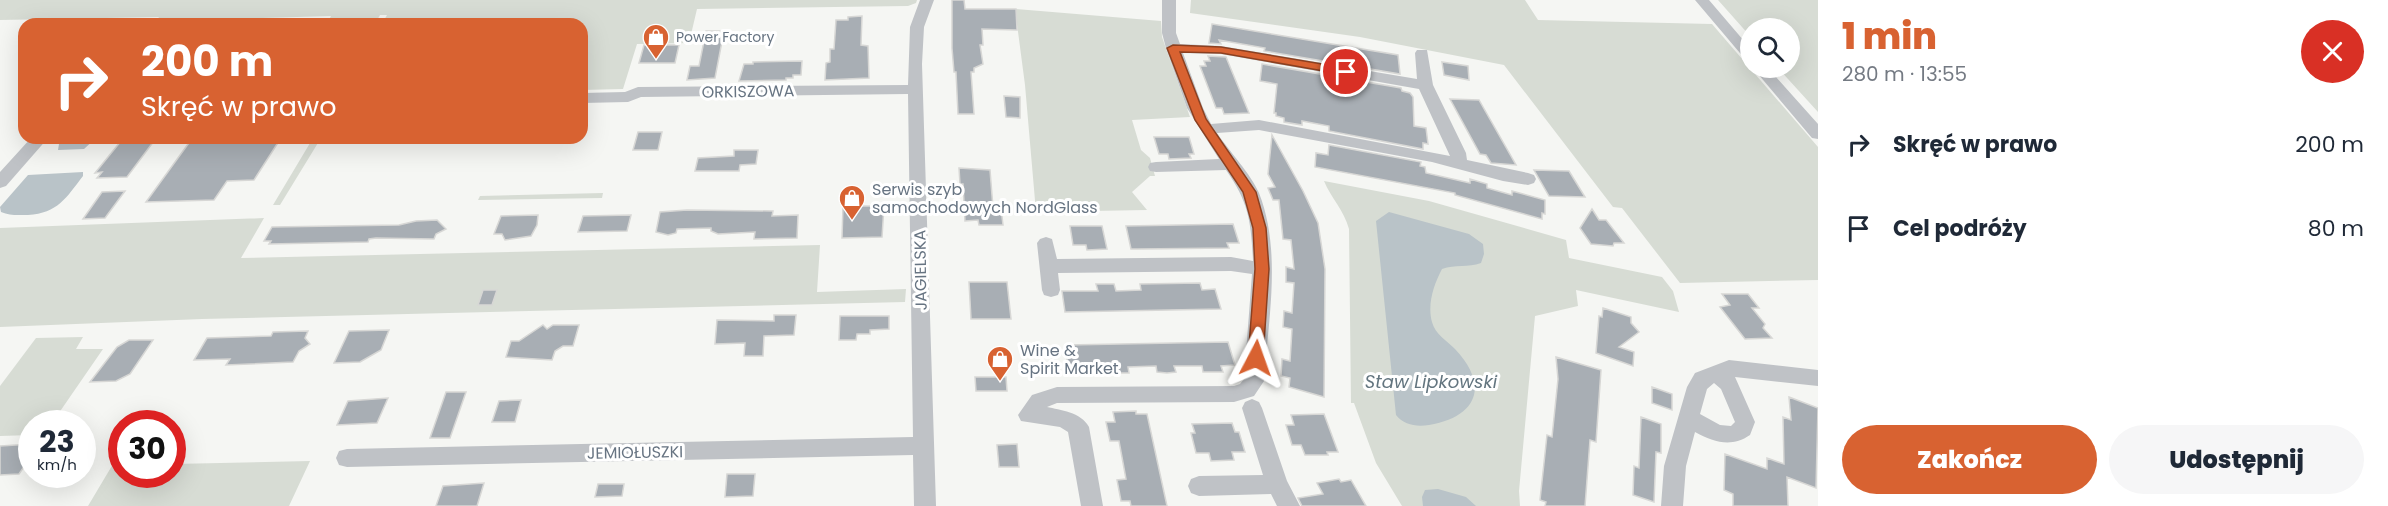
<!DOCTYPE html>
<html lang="pl">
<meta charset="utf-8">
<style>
:root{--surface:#fff;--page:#f6f6f7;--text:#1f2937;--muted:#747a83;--accent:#d86231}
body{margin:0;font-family:Poppins,sans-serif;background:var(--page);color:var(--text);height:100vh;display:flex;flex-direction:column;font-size:22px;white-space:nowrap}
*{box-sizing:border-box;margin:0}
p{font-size:20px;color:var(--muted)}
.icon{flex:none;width:33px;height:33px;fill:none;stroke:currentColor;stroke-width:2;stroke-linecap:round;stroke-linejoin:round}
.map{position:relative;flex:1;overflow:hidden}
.drawer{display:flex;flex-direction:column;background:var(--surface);width:570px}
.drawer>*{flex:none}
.top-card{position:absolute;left:18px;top:18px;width:570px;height:126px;border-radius:18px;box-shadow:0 6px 24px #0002;background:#d86231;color:#fff;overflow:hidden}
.buttons{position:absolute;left:1740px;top:18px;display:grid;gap:12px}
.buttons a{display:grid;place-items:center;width:60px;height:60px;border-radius:50%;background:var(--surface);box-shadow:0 6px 24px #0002;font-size:30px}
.speed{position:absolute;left:18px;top:410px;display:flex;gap:12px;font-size:30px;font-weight:700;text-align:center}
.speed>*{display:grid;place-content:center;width:78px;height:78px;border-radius:50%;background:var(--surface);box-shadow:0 6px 24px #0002;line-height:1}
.speed small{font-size:15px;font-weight:400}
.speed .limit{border:9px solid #d22;background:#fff;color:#111}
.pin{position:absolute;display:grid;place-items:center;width:51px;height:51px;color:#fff;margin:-26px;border:3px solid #fff;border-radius:50%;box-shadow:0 2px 6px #0007}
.me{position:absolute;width:66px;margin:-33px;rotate:4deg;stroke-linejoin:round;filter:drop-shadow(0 0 4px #0008)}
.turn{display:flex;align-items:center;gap:21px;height:126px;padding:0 24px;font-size:27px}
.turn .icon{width:78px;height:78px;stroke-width:2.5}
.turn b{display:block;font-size:42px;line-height:51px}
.round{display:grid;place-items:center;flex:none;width:63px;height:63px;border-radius:32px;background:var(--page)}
.overview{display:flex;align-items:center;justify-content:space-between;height:102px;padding:0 24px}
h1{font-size:36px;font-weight:800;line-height:45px;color:var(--accent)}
.action{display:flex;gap:12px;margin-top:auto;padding:12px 24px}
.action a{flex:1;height:69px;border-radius:36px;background:var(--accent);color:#fff;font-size:24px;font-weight:800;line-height:69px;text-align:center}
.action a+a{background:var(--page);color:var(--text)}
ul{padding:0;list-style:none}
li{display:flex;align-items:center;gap:18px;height:84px;padding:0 24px}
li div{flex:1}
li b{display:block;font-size:22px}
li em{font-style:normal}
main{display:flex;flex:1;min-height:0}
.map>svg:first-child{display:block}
.green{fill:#d7dcd4}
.water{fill:#b9c3c8}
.building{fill:#a8aeb4;stroke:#d7d7d5;stroke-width:1.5}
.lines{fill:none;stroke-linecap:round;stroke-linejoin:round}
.minor{fill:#bfc2c6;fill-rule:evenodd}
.route{fill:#d86231;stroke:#8c4020;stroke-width:1.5}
.labels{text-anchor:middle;stroke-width:6;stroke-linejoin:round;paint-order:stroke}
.far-poi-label{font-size:14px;fill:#677482;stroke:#fff;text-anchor:start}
.street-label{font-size:16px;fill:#677482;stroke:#fff}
.poi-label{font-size:16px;fill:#677482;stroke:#fff;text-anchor:start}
.water-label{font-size:18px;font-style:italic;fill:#63757f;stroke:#fff}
</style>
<main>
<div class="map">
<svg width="1818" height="506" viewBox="0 0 1818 506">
<rect width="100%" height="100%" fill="#f5f6f3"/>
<path class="green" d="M0 0H917L916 3 908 6 697 9 689 43 637 44 623 89 582 90V24H382L387 15H380L375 24H327L331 16 156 21 159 17 0 20Z
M1191 0H1525L1538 20 1712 24 1818 147V280L1680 283 1622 208 1613 207 1504 65 1360 37 1190 13Z
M1718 0H1818V112L1778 68H1790V28H1750V36Z
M1015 9 1161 21 1162 37 1190 117 1132 120 1141 150 1150 158 1155 176H1150L1132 192 1147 210 1036 212 1025 85Z
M313 138H321L280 205H273Z
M1324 181 1429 201 1566 240 1569 258 1662 277 1673 291 1679 312 1576 290 1578 306 1535 316 1519 491 1520 506H1402L1376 463 1354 403H1351L1349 229C1344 210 1331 198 1324 181Z
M603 193 602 198 478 200 480 196Z
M264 218 241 258 820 245 817 292 906 289 905 302 202 319 0 327V228Z
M83 337 76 349H103L52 423H32L31 435 0 436V386L36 338Z
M310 461 289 506H88L113 464H121L122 474H172L173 464Z"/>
<path class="water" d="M65 138H96L84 149 58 150 59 144Z
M83 172V176C66 198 58 213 28 215 18 215 10 216 1 212L0 207 28 175Z
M1389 212 1469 234 1483 244 1484 254 1481 263C1468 268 1455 264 1442 269 1434 284 1427 304 1432 322 1435 334 1447 341 1455 349 1490 386 1477 417 1429 425 1416 427 1404 425 1396 415L1376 221Z
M1438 489 1466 497 1476 506H1423L1422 497 1425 490Z"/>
<path class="building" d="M952 0H964L965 9H1016L1017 30 982 29 983 45H980L983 64 974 68V72H971L974 114H958L956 72H954L952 48Z
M862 16 861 45 868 46 869 78 825 80 826 63 830 62V49H834L836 20H848V17Z
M1212 24 1398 55 1400 74 1264 51 1265 48 1219 40 1221 44 1209 43Z
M706 31H724L715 78 687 80 690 66H699Z
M644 45H679L675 63H639Z
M1208 56 1226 57 1249 113 1224 114 1222 108H1216L1200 66H1206L1204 61H1210Z
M802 61 801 75H793V78H786V80L739 81 744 64H753V62Z
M1442 62 1468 66 1469 80 1444 75Z
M1262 64 1401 88 1402 91 1410 93 1413 97 1414 126 1426 128 1428 144 1423 143V149L1329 131V126L1302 121V125L1284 122V118L1276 116V113H1274L1277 84 1260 81Z
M1004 96 1020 97V118L1006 117Z
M1450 99 1479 100 1516 165 1491 163 1486 155 1480 154Z
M638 132H662L658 150H633Z
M1272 135 1303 191 1318 223 1325 269 1324 397 1289 387 1290 378 1281 376 1282 359 1290 361 1292 329 1283 327 1284 311 1292 313 1294 283 1286 282V267L1294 269 1291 240 1283 239 1279 200H1273L1268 188 1275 187 1268 174Z
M1154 137H1189L1194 154H1189L1191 158 1169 159 1168 154H1159Z
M202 138H281L254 180 227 181 214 200 146 202 191 140Z
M121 141H154L127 177 97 178 102 172 95 173Z
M1329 145 1421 162 1420 166 1425 167 1426 173 1470 183V179L1487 184V188L1512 195V191L1545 200V214L1542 213V219L1455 195V193L1315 167 1316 153 1328 155Z
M734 150H758L756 164 740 165 739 171H695L698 158 734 156Z
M959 168 990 170 993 208H1001L1003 225H979L978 220 965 221 963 184H960Z
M1534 170 1569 171 1585 197 1549 196Z
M125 191 105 218 83 219 102 192Z
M843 206H884L882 237 842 238Z
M1592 209 1599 220H1606L1624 243H1614L1613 246 1591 244 1580 228Z
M687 210 773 211 772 216 798 215 797 238 754 239 755 232 718 234 711 231V228L677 229 676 233 668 235 656 232 660 212Z
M538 215 537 225 531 236 505 240 502 234H494L501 216Z
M631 215 627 231 578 232 583 216Z
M437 220 446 229 436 234 434 239 376 238 369 239 368 242 269 244 271 241H264L272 227 399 225 416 221Z
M1233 224 1239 243H1227L1229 248 1137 249H1131L1126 226Z
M1070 226H1102L1107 249 1087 250 1086 245H1073Z
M969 282H1007L1011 319H971Z
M1200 283 1202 290 1215 289 1221 309 1065 312 1062 291H1098L1096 284H1114L1116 291 1141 290 1140 284Z
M483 290H497L492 305H478Z
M1722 294H1748L1759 308H1752L1765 324 1763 328 1772 338 1745 339 1720 307 1730 305Z
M1603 308 1631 317V323L1639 332 1619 347 1634 352 1633 366 1596 353 1599 316 1602 317Z
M774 315H796L794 335 764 336 763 356H744L745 343 715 344 717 320 774 321Z
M840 316H889V329L870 330V334H857L856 340H839Z
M543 325 547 329 553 325H579L573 346H563L555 351 552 360 506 357 511 341H519Z
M389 330 381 350 360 362 334 363 349 331Z
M308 331 305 338 310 344 299 351 293 362 226 365 230 359 194 360 207 338 271 336 273 332Z
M129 340H153L130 374 116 381 90 382 117 347Z
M1228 342 1235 365 1221 366 1223 372H1203L1202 366H1174L1176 372 1167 373 1157 372 1156 366 1128 367 1129 373H1110L1109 367 1082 368 1083 374H1069L1067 358V345Z
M1556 357 1601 370 1596 442 1590 440 1585 506H1545L1546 502 1540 500 1547 435 1552 437 1558 379Z
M975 377H1006L1007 391H976Z
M1652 387 1672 394V410L1652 403Z
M446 392H466L450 438H430Z
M1789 397 1818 408 1816 488 1787 477 1788 506H1733V494L1724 490 1725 454 1767 469V458L1784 464 1783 417 1791 420Z
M388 398 377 423 337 425 348 401Z
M521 400 515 422H492L499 401Z
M1136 411V414H1147L1167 506H1131L1130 501H1121L1117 480 1126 479 1124 468 1119 441H1110L1106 422H1115L1113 412Z
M1324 414 1338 452H1327L1328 455H1305L1301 445H1292L1286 425H1294L1291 415Z
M1641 417 1661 424V453L1656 452 1654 502 1633 495 1634 466 1639 468Z
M1232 423 1235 432H1239L1245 452H1232L1234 460 1211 461 1209 453H1196L1191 433H1195L1192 424Z
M32 444V455L19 474 0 475V446Z
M1017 444 1019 467H999L997 445Z
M727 474H755L753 496 725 497Z
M1339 479 1341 482 1351 480 1366 506H1302L1298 498 1323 494 1317 483Z
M484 483 477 506H436L443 486Z
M598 484H624L622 496 595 497Z"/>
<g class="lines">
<path class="minor" d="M920 0H934L924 27 922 64 936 506H914L913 455 347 467 339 465 336 458 339 451 347 449 913 437 908 94 641 97 628 102 582 103V93L625 92 638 87 908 85 910 27Z
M1162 0H1176V33L1180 44 1221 46 1417 79 1415 53 1417 50H1427L1433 85 1466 153 1467 160 1528 173 1534 175 1536 179 1534 183 1528 185 1503 181 1432 162 1259 130 1217 133C1229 151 1251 174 1259 193 1282 251 1268 321 1264 381L1254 396 1234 402 1057 403 1047 407C1060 410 1081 412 1089 427L1103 506H1081L1068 432 1060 427 1021 421 1018 415 1032 395 1057 387 1234 386 1240 384 1244 379 1252 274 1231 271 1058 273 1060 290 1058 295 1051 297 1044 295 1042 290 1037 243 1040 239 1046 237 1052 239 1057 259 1231 257 1253 261C1251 221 1249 203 1226 170L1156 172 1150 171 1148 167 1150 163 1156 162 1219 159 1187 108 1166 48 1162 33ZM1183 53 1221 54 1419 89 1450 156 1259 120 1211 124 1203 108Z
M1695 0H1709L1750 48V60L1745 59Z
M1753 68H1768L1818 124V139L1812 138Z
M31 138H48L6 186 0 188V172Z
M1729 360 1818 370V386L1735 377 1755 422 1750 435C1731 448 1714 442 1695 432L1686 466 1683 506H1661L1664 466 1687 387 1695 373ZM1714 383 1721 389 1735 422 1731 426 1720 425 1700 414 1707 389Z
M1252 399 1259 402 1262 408 1287 481 1300 506H1277L1271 494 1199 496 1191 493 1188 486 1191 479 1199 476 1263 475 1242 408 1245 402Z"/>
</g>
<path class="route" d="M1173 45 1221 47 1346 68 1351 72 1346 75 1221 53 1180 52 1206 119 1256 192 1266 228 1269 269 1263 358 1261 362H1250L1248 358 1255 269 1253 228 1243 192 1195 120 1167 48Z"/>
<defs>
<g id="shop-pin" transform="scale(1.35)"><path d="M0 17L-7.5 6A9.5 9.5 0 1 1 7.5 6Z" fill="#d86231" stroke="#fff"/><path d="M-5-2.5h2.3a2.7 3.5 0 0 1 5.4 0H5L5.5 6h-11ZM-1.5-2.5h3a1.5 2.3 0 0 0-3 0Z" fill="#fff"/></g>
</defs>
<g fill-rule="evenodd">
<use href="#shop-pin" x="656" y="37"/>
<use href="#shop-pin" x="852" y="198"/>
<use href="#shop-pin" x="1000" y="359"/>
</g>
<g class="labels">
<g class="far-poi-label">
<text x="676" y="42">Power Factory</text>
</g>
<g class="street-label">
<text transform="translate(748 91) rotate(-1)" y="6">ORKISZOWA</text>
<text transform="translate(920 270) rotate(-91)" y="6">JAGIELSKA</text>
<text transform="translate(635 452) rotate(-1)" y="6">JEMIOŁUSZKI</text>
</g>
<g class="poi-label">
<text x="872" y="195">Serwis szyb<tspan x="872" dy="18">samochodowych NordGlass</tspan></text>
<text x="1020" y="356">Wine &amp;<tspan x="1020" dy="18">Spirit Market</tspan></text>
</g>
<g class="water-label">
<text x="1431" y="388">Staw Lipkowski</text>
</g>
</g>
</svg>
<div class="buttons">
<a><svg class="icon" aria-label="search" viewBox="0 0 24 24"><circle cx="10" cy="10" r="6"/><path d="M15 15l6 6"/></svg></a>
</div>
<div class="speed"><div>23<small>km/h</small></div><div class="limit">30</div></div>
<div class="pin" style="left:1346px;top:72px;background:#d93025"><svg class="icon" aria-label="arrive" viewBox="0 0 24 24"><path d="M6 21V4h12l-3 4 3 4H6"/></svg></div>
<svg class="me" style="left:1256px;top:358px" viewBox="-20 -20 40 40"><path d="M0-17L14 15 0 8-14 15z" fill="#d86231" stroke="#fff" stroke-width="4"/></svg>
<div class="top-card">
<div class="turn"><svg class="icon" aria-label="right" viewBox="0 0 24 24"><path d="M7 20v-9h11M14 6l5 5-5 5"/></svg><div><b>200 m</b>Skręć w prawo</div></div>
</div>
</div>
<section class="drawer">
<div class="overview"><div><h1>1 min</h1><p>280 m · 13:55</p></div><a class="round" style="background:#d93025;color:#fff"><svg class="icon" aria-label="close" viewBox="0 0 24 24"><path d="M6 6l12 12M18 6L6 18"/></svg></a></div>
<ul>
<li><svg class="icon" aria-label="right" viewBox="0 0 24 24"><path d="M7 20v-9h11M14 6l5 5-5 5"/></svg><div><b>Skręć w prawo</b></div><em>200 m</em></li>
<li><svg class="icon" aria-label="arrive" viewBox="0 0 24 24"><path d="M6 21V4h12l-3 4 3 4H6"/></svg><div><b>Cel podróży</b></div><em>80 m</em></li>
</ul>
<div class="action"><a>Zakończ</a><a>Udostępnij</a></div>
</section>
</main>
